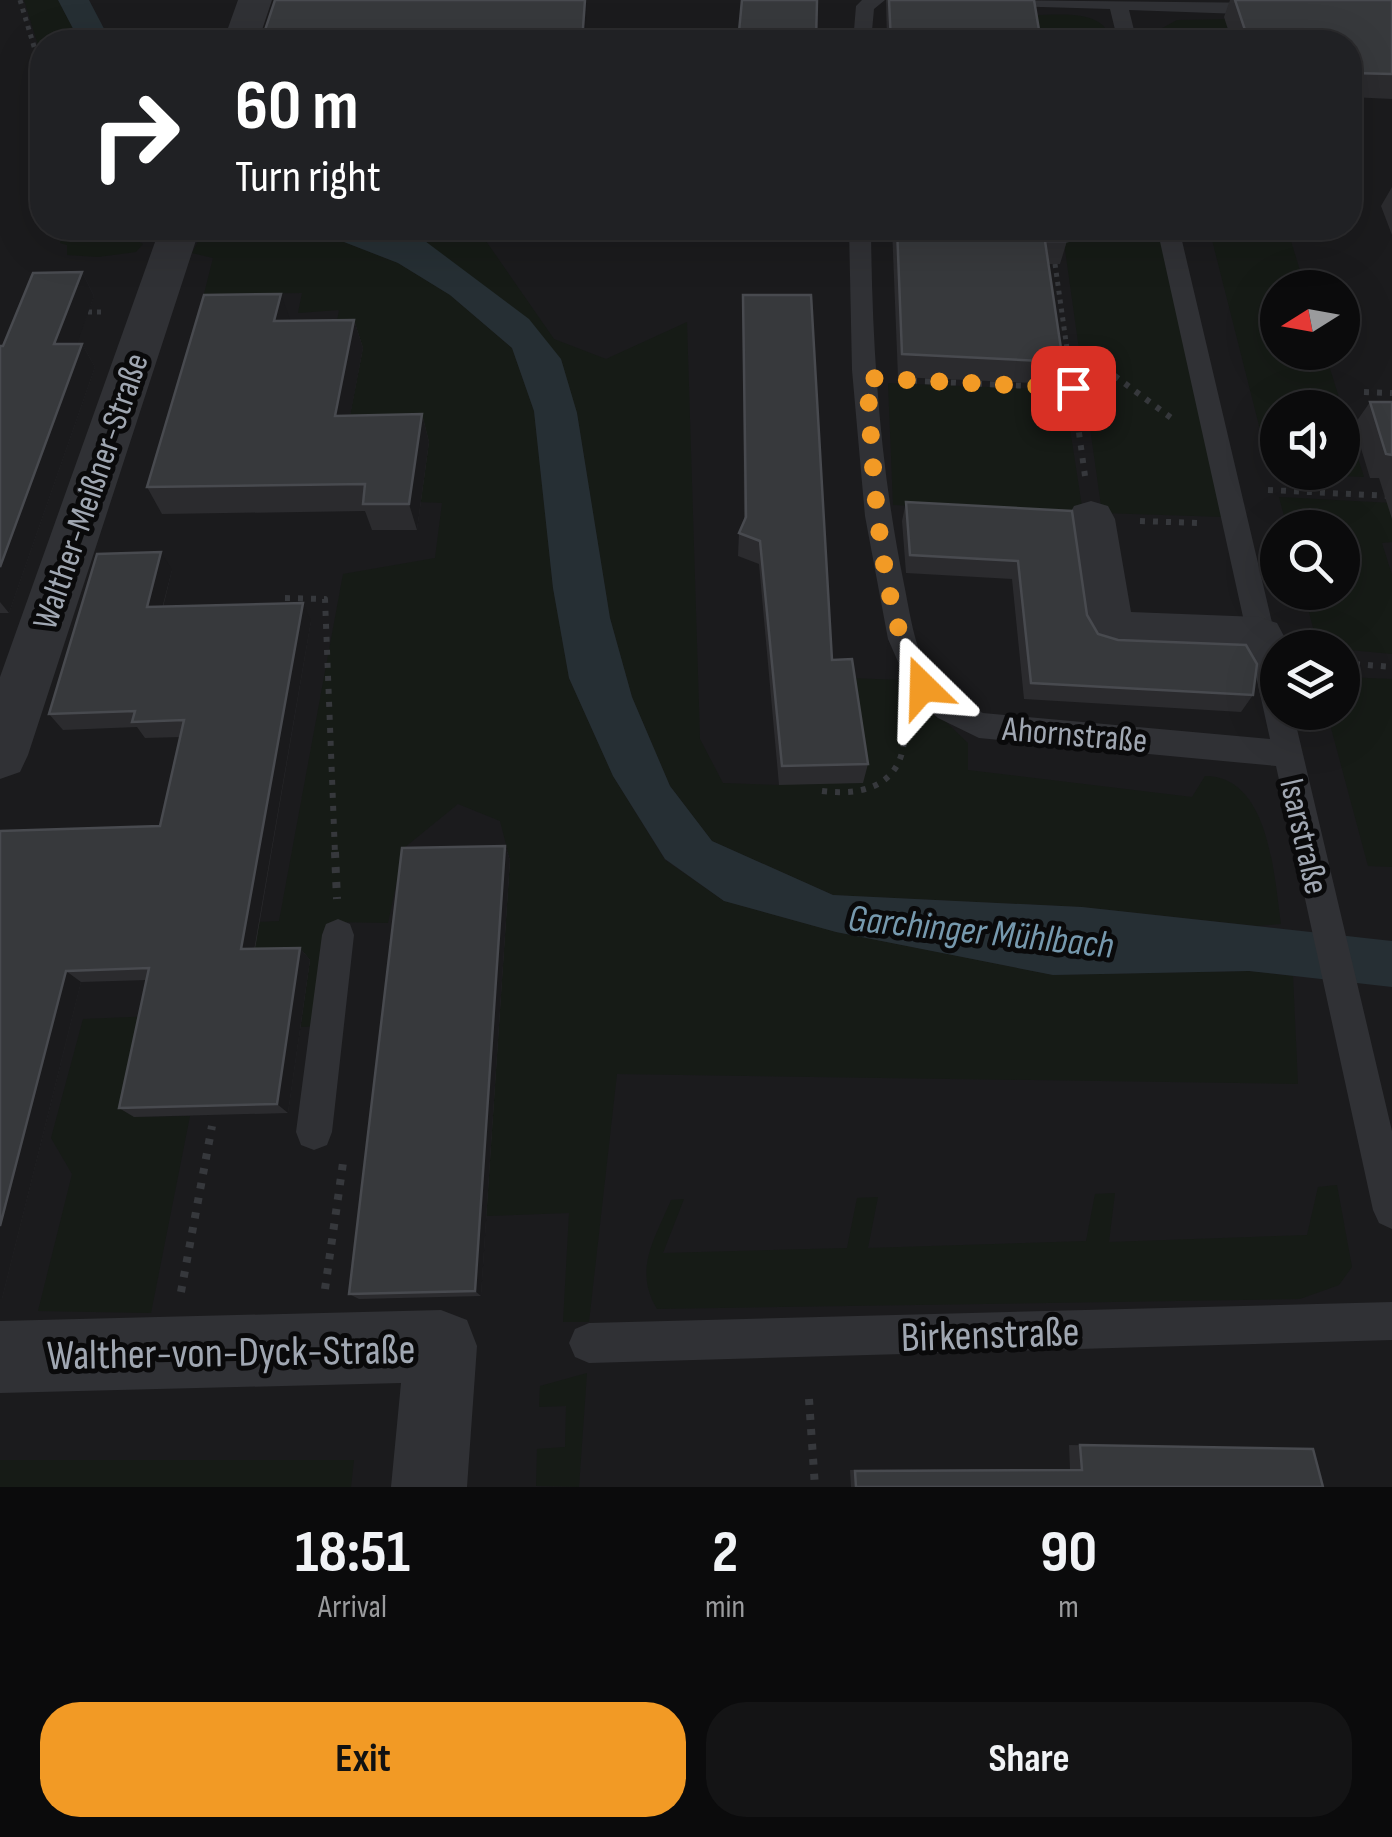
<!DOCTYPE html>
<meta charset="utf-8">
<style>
:root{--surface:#0b0b0c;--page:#141415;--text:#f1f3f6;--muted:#9a9b9d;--line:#2b2b2d;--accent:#f29a25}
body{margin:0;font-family:"Sofia Sans Condensed",sans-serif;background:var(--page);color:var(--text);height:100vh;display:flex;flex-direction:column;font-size:38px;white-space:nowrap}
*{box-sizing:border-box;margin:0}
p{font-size:32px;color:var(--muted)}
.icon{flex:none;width:55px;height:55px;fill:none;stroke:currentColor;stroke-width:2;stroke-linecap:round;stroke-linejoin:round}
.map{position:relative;height:1487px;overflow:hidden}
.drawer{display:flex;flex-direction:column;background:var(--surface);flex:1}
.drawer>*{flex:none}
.banner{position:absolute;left:30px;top:30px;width:1332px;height:210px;border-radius:40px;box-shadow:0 10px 40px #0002,0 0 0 2px var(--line);background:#202124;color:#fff;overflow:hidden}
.needle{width:65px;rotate:259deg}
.fabs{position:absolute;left:1260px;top:270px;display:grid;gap:20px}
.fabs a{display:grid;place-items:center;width:100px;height:100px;border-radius:50%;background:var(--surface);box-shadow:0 10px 40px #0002,0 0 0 2px var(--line);font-size:50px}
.pin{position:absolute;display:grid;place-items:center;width:85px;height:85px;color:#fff;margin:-42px;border-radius:20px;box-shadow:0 5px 15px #0006}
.me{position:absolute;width:110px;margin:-55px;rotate:338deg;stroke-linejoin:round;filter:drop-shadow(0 0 8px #0008)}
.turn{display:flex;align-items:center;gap:35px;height:210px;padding:0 40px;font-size:45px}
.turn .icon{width:130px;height:130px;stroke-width:2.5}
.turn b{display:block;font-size:70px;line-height:85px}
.eta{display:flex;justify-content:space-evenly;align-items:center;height:170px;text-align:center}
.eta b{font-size:60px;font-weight:700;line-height:70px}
.primary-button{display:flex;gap:20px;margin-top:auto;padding:20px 40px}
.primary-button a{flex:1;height:115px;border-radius:40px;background:var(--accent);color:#111;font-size:40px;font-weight:700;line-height:115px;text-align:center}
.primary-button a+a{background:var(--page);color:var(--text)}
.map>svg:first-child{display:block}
.built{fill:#1b1b1d;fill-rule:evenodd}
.green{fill:#161b16}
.water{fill:#262f34}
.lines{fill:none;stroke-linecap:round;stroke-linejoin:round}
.path-far2{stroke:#36383c;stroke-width:5;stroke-dasharray:4 5;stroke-linecap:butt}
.path-far1{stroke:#36383c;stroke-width:6;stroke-dasharray:5 8;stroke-linecap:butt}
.path{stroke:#36383c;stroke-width:8;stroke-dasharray:6 9;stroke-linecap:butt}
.lane{fill:#303135;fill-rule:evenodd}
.street{fill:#303135;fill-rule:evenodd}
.wall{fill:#2b2b2e}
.shaded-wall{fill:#1a1a1c}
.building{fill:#37393c;stroke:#484a4f;stroke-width:2.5}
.route{stroke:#f29a25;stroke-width:18;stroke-dasharray:0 32.4}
.labels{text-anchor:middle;stroke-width:10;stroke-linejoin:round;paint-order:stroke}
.street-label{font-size:35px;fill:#a0a7b2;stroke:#0a0a0b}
.water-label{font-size:38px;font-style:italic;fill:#7699ae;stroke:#0a0a0b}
.near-street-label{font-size:42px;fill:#a0a7b2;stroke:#0a0a0b}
</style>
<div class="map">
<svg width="1392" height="1487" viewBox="0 0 1392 1487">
<rect width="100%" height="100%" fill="#0f0f10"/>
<path class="built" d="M0 0H1392V1487H0ZM42 42H1350V228H42ZM1278 288H1342V352H1278ZM1278 408H1342V472H1278ZM1278 528H1342V592H1278ZM1278 648H1342V712H1278Z"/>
<path class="green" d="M24 0H58L80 42H42V58Z
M1027 15C1057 16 1104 6 1112 42H1032Z
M1240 19 1230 37 1232 42H1158L1155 32 1177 20Z
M67 228H113L143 244 136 252 98 257 67 255V245L60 243Z
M205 228H308L398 263 450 295 512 348 534 411 553 588 569 678 613 776 665 860 724 901 836 932 1053 975 1249 971 1293 976 1298 1084 617 1074 589 1322H563L569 1213 486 1216 510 860 500 821 458 804 404 848 388 923 333 922 320 1026 301 1027 310 960 252 962 259 922 279 921 343 574 435 558 442 503 421 502 346 437 332 348 339 310 298 313 302 293 204 294 213 258 192 253Z
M390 228H477L554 339 606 359 687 322 700 739 723 783 779 785 848 678 902 680 968 743V770L1192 797 1205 776C1270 776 1274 877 1281 924L1258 926 1082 907 833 895 712 841 670 786 632 697 610 618 577 413 561 359 425 241Z
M1062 228H1163L1224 517 1102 513Z
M1209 228H1287L1305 287 1278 288V352L1325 353 1342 407 1278 408V472H1342V408L1364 477 1271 473Z
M888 383 1064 390 1083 513 893 505Z
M1279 497 1392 503V542L1382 543 1392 575V654L1318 647 1304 593 1342 592V528L1287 527Z
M1343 677 1392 679V867L1368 866 1327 713 1342 712Z
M155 1016 134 1117 190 1116 151 1313 38 1311 72 1174 51 1138 83 1019Z
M1337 1185 1352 1267 1339 1285 1300 1299 657 1309C633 1269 655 1239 671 1200L684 1199 663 1253 847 1248 857 1198 878 1197 868 1248 1086 1241 1095 1194 1115 1193 1109 1242 1307 1235 1318 1187Z
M587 1373 579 1487 536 1486 537 1449 565 1447 566 1406 539 1407 540 1386Z
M0 1460H354L351 1487H0Z"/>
<path class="water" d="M58 0H89L111 42H80Z
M308 228H390L425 241 529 319 561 359 577 413 610 618 632 697 670 786 712 841 833 895 1082 907 1392 941V987L1249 971 1053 975 836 932 724 901 665 859 613 776 569 678 553 588 534 411 512 348 450 295 398 263Z"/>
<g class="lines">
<path class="path-far2" d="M20 0 42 73
M1055 264 1070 370
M88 312H105
M1067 356 1092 359 1107 370"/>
<path class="path-far1" d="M1070 368 1085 476
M1104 368 1174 420
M899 380 1073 388
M1364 392 1392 393
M1268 490 1392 496
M1140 521 1198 523
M285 598 325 599 335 854
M1342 663 1392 667
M822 791C870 797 908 781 904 725"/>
<path class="path" d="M335 852 337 899
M325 1289 343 1163
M181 1292 212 1126
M809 1399 815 1487"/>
<path class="lane" d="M862 0H885L874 9 871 42H853L856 6Z
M998 0 1269 3 1278 9 1269 15 1129 10 1137 42H1118L1110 9 1007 6Z
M849 228H871C872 347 880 467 904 584 910 613 914 646 929 672 941 692 962 703 983 713L1270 739 1157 228H1179L1278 648V712H1293L1392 1131V1229L1379 1223 1373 1210 1276 766 979 738 938 718 913 696 888 639 865 516 852 370Z
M338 919 350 924 354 935 332 1132 327 1145 314 1150 301 1145 296 1132 322 935 326 924Z
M1392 1302V1340L589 1363 575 1357 569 1343 575 1329 589 1323Z"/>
<path class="street" d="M238 0H272L258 42H223Z
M160 228H200L28 755 20 772 0 779V677Z
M1091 501 1108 506 1115 519 1131 612 1259 617 1277 623 1285 638 1277 653 1259 659 1109 653 1091 647 1083 632 1067 519 1074 506Z
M441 1310 467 1320 477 1346 467 1487H391L401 1383 0 1393V1321Z"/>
</g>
<path class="wall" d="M886 0H1034L1041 42H887Z
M1230 0H1392V99L1350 97V42H1232L1224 17Z
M1392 187V235L1381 206Z
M892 228H1065L1067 241 1060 264H1049L1063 362 1056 384 898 377Z
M82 272 94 296 76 344H82L95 367 9 613H0V346H3Z
M743 295 832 660 868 764 863 783 779 785 759 564 738 556 739 533 744 521Z
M354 320 363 348 350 415 422 414 429 442 417 530H372L365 511 162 514 147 487 290 321Z
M1370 402H1392V519L1379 478H1370L1354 425Z
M906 502 1072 511 1087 615 1098 634 1253 695 1241 712 1024 699 1012 579 906 573 902 521Z
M172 570 163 607 311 621 255 949 300 948 310 960 288 1113 134 1117 119 1108 147 980 81 982 2 1299H0V831L160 826 181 737 145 738 137 727 63 730 49 714Z
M505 846 510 860 481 1296 359 1299 349 1294Z
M1069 1445 1313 1449 1323 1487H851L850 1470 1070 1469Z"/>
<path class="shaded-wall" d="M585 0H587L585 42H582Z
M1338 34 1335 42H1314Z
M82 272 94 296 68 368 54 344Z
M281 294 291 322 274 321Z
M354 320 363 348 345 443 335 416Z
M82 344 95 367 9 613 0 602V567Z
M422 414 429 442 417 530 409 504Z
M161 552 172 570 158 624 147 607Z
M303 603 311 621 252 962 241 949Z
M505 846 510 860 481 1296 475 1291Z
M300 948 310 960 288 1113 277 1104Z
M66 971 81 982 2 1299H0V1226Z"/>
<path class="building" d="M275 0H585L582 42H261Z
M742 0H817L816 42H738Z
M889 0H1034L1041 42H891Z
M1235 0H1392V74L1353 73 1350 65V42H1342L1338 34 1314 42H1249Z
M897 228H1065L1067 241H1045L1063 362 902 354Z
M82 272 54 344H82L0 567V346H3L33 273Z
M281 294 274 321 354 320 335 416 422 414 409 504H363L365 484 147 487 204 295Z
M743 295H811L832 660 852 659 868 764 782 766 760 541 739 533 746 517Z
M1370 402H1392V455L1386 454Z
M906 502 1072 511 1087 615 1098 634 1118 640 1246 645 1257 664 1253 695 1031 683 1018 561 910 555Z
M161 552 147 607 303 603 241 949 300 948 277 1104 119 1108 149 968 66 971 0 1226V831L160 826 184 720 132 722 135 711 49 714 97 554Z
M505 846 475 1291 349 1294 402 848Z
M1080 1445 1313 1449 1323 1487H856L855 1471 1082 1470Z"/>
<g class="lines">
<path class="route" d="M923 687C876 605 874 471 867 378L1073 388"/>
</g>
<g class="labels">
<g class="street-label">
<text transform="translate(90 491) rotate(-71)" y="12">Walther-Meißner-Straße</text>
<text transform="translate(1075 734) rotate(5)" y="12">Ahornstraße</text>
<text transform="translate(1305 836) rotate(77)" y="12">Isarstraße</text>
</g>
<g class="water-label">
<text transform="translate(981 931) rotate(6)" y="13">Garchinger Mühlbach</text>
</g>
<g class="near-street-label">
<text transform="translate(990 1333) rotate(-2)" y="15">Birkenstraße</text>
<text transform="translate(231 1351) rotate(-1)" y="15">Walther-von-Dyck-Straße</text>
</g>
</g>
</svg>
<div class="fabs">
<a><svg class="needle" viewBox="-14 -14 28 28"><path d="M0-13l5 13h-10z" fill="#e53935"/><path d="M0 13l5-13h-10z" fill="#9a9b9d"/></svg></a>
<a><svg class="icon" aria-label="sound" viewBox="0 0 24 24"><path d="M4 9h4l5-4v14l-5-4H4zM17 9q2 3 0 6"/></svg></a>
<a><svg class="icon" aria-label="search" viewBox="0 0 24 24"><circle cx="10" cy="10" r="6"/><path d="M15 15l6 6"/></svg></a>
<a><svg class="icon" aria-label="layers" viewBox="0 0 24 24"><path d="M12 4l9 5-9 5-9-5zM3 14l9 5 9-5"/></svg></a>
</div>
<div class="pin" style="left:1073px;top:388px;background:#d93025"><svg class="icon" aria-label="arrive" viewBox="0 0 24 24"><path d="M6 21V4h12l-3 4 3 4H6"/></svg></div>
<svg class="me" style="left:923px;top:687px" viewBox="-20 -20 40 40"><path d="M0-17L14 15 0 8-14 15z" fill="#f29a25" stroke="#fff" stroke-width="4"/></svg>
<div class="banner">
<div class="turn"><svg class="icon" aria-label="right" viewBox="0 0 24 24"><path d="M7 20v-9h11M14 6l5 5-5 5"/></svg><div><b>60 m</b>Turn right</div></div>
</div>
</div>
<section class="drawer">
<div class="eta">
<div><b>18:51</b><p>Arrival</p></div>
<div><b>2</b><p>min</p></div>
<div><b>90</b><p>m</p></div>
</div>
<div class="primary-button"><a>Exit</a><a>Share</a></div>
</section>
